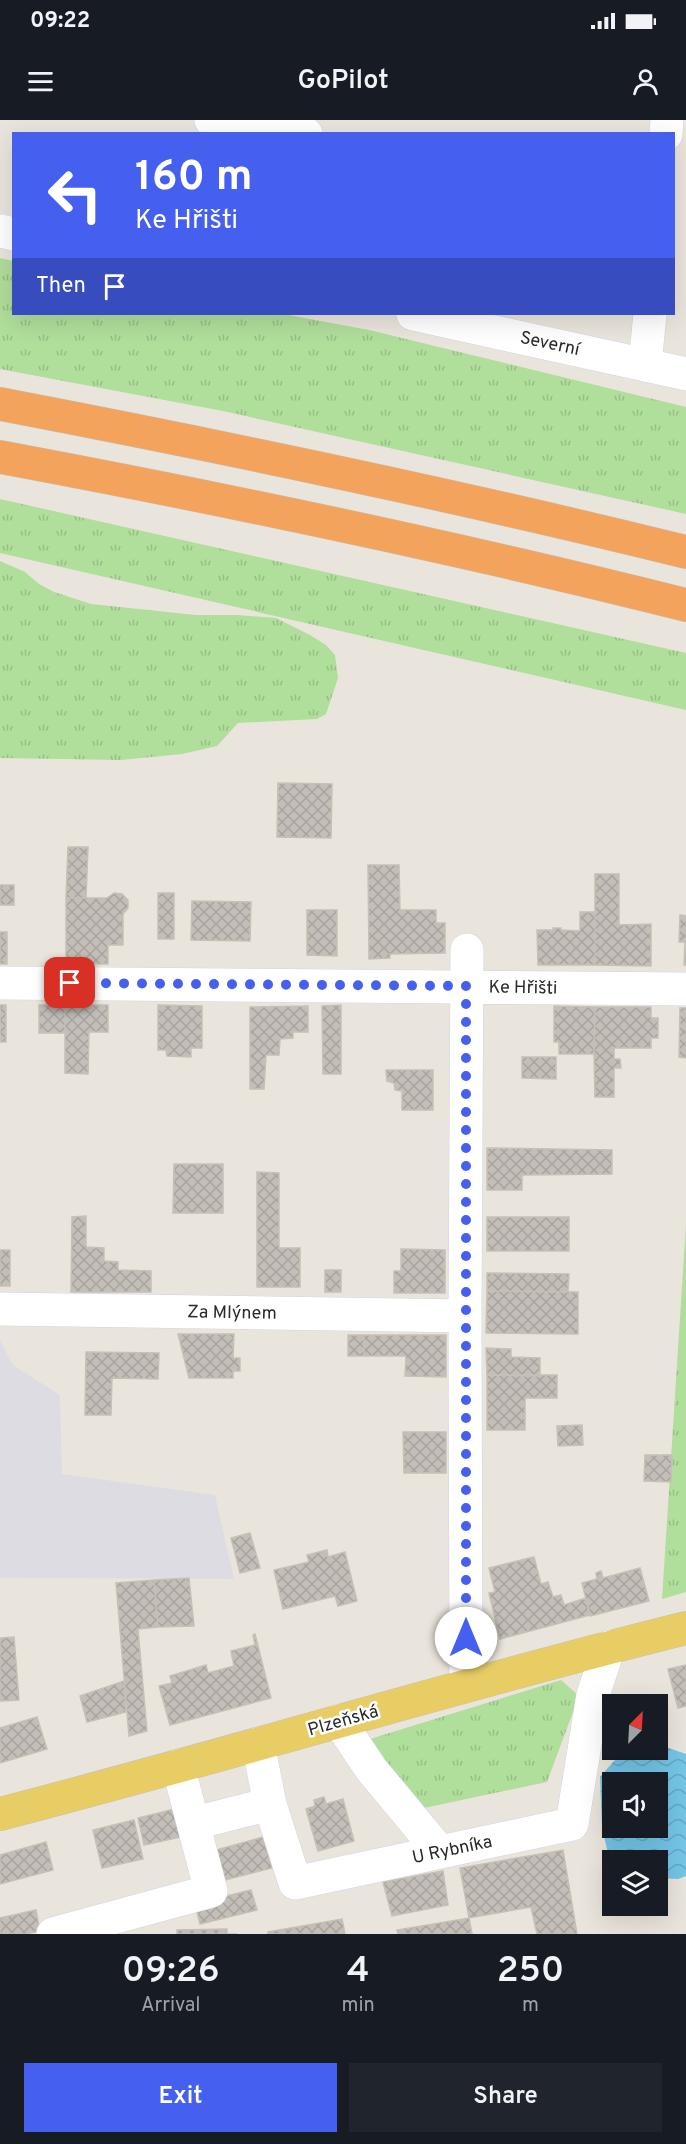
<!DOCTYPE html>
<meta charset="utf-8">
<style>
:root{--surface:#171b24;--page:#20242c;--text:#f1f3f6;--muted:#9ea1a6;--accent:#455fee}
body{margin:0;font-family:Overpass,sans-serif;background:var(--page);color:var(--text);height:100vh;display:flex;flex-direction:column;font-size:22px;white-space:nowrap}
*{box-sizing:border-box;margin:0}
p{font-size:20px;color:var(--muted)}
.icon{flex:none;width:33px;height:33px;fill:none;stroke:currentColor;stroke-width:2;stroke-linecap:round;stroke-linejoin:round}
.map{position:relative;height:1814px;overflow:hidden}
.side{display:flex;flex-direction:column;background:var(--surface);flex:1}
.side>*{flex:none}
.top-card{position:absolute;left:12px;top:12px;width:663px;height:183px;border-radius:0px;box-shadow:0 6px 24px #0002;background:#455fee;color:#fff;overflow:hidden}
.needle{width:39px;rotate:24deg}
.fabs{position:absolute;left:602px;top:1574px;display:grid;gap:12px}
.fabs a{display:grid;place-items:center;width:66px;height:66px;border-radius:0px;background:var(--surface);box-shadow:0 6px 24px #0002;font-size:30px}
.pin{position:absolute;display:grid;place-items:center;width:51px;height:51px;color:#fff;margin:-26px;border-radius:12px;box-shadow:0 3px 9px #0006}
.me{position:absolute;width:66px;margin:-33px;rotate:0deg;stroke-linejoin:round;filter:drop-shadow(0 0 4px #0008)}
.turn{display:flex;align-items:center;gap:21px;height:126px;padding:0 24px;font-size:27px}
.turn .icon{width:78px;height:78px;stroke-width:2.5}
.turn b{display:block;font-size:42px;line-height:51px}
.then{display:flex;align-items:center;height:57px;padding:0 24px;background:#0003;gap:12px;font-size:22px}
.eta{display:flex;justify-content:space-evenly;align-items:center;height:102px;text-align:center}
.eta b{font-size:36px;font-weight:600;line-height:42px}
.primary-button{display:flex;gap:12px;margin-top:auto;padding:12px 24px}
.primary-button a{flex:1;height:69px;border-radius:0px;background:var(--accent);color:#fff;font-size:24px;font-weight:600;line-height:69px;text-align:center}
.primary-button a+a{background:var(--page);color:var(--text)}
.status{display:flex;justify-content:space-between;align-items:center;height:42px;padding:0 30px;background:var(--surface);direction:ltr}
.status svg{height:16px;fill:currentColor}
header{display:flex;justify-content:space-between;align-items:center;height:78px;padding:0 24px;background:var(--surface);font-size:27px;font-weight:600}
.map>svg:first-child{display:block}
.industrial{fill:#dedce3}
.grass{fill:url(#grass-tufts)}
.water{fill:url(#water-waves);fill-rule:evenodd}
.building{fill:url(#building-cross-hatch);stroke:#c6c0b6;stroke-width:1.5}
.lines{fill:none;stroke-linecap:round;stroke-linejoin:round}
.minor-casing{stroke:#d1d4e1;stroke-width:34}
.major-casing{stroke:#c3c3c3;stroke-width:34}
.highway-casing{stroke:#c3c3c3;stroke-width:34}
.minor{stroke:#fff;stroke-width:33}
.major{stroke:#e7cd64;stroke-width:33}
.highway{stroke:#f4a35d;stroke-width:33}
.route{stroke:#455fee;stroke-width:10;stroke-dasharray:0 18}
.labels{text-anchor:middle;stroke-width:5;stroke-linejoin:round;paint-order:stroke}
.street-label{font-size:18px;fill:#292929;stroke:#fff}
</style>
<div class="status"><b>09:22</b><svg viewBox="0 0 49 12"><path d="M0 12V9h3v3zM5 12V6h3v6zM10 12V3h3v9zM15 12V0h3v12zM26 1h20v11H26zM47 4h2v5h-2z"/></svg></div>
<header><svg class="icon" aria-label="menu" viewBox="0 0 24 24"><path d="M4 6h16M4 12h16M4 18h16"/></svg>GoPilot<svg class="icon" aria-label="person" viewBox="0 0 24 24"><circle cx="12" cy="8" r="4"/><path d="M4 21q1-7 8-7t8 7"/></svg></header>
<div class="map">
<svg width="686" height="1814" viewBox="0 0 686 1814">
<defs>
<pattern id="grass-tufts" width="24" height="20" patternUnits="userSpaceOnUse" patternTransform="scale(1.5)"><rect width="24" height="20" fill="#b0de9b"/><path d="M3 7l-1-3M5 7V3M7 7l1-3M15 17l-1-3M17 17v-4M19 17l1-3" fill="none" stroke="#97be86"/></pattern>
<pattern id="water-waves" width="16" height="10" patternUnits="userSpaceOnUse" patternTransform="scale(1.5)"><rect width="16" height="10" fill="#74c5e7"/><path d="M0 5q4-4 8 0t8 0" fill="none" stroke="#64a9c6"/></pattern>
<pattern id="building-cross-hatch" width="8" height="8" patternUnits="userSpaceOnUse" patternTransform="scale(1.5)"><rect width="8" height="8" fill="#c3beb8"/><path d="M0 0l8 8M0 8l8-8" fill="none" stroke="#a8a39e"/></pattern>
</defs>
<rect width="100%" height="100%" fill="#eae5dc"/>
<path class="industrial" d="M0 1221 13 1245 60 1275 62 1354 215 1375 234 1459 0 1458Z"/>
<path class="grass" d="M0 138 13 141 14 194H283L369 210 686 287V394L223 291 0 249Z
M0 379 686 533V590L0 433Z
M0 441 25 452 39 464 54 472 91 484 196 495H238L276 498 310 515 326 525 335 535 338 558 326 594 317 599 238 603 217 626 182 634 121 640 0 638Z
M686 1104V1472L662 1479Z
M561 1560 579 1576 547 1662 424 1688 395 1672 370 1619Z"/>
<path class="water" d="M657 1624 686 1634V1756L678 1759 657 1758V1740H616L607 1729 602 1707 600 1657 613 1642 627 1629H657ZM612 1662H657V1707H612Z"/>
<path class="building" d="M278 663 332 664 331 718 277 717Z
M68 727H88L86 778H66Z
M368 745H399L400 790H436V803H445V833L390 834V838L369 839Z
M595 754H619V805L651 804V846L595 845Z
M0 765H14V785H0Z
M114 773 122 774 128 780V788L123 794V825H108V844H66V778H107Z
M158 773H174V819H158Z
M192 781 251 782 250 821 191 820Z
M307 790H337V836L307 835Z
M580 792H595V845H538L537 810H553V808H561V810L580 811Z
M680 795 686 796V845H684L685 822H679Z
M0 812H7V844H0Z
M0 885H6V922H0Z
M39 885H65V913H39Z
M65 885H108V912H89L88 954 65 953Z
M158 885 202 886V928H191V937L167 936 166 930H158Z
M341 885V954H323L322 886Z
M308 886V912H293V918L280 919 279 935H266L264 969H250V887Z
M554 886 595 887 594 934H559V922H554Z
M595 887H651V898H658V918H651V928H614V939H620L621 948H614V977H595L594 934Z
M680 888H686V938L679 937Z
M522 937H556V959L522 958Z
M386 950H433V990H402V971L395 970 394 963 387 961Z
M487 1028 612 1030V1054L522 1055V1070H487Z
M174 1044H223V1093H173Z
M257 1052 279 1053V1128H300V1167H257Z
M86 1096V1127L104 1128V1141L118 1142V1150L151 1151V1172H71L72 1097Z
M487 1097H569V1131H487Z
M401 1129 445 1130V1173H394V1151H401Z
M0 1130H10V1166H0Z
M325 1150H341V1172H325Z
M487 1153 569 1154 568 1172 487 1171Z
M487 1171 578 1172V1214L486 1213Z
M178 1214H234L233 1238H240V1251H233V1258H189Z
M348 1215H364V1236H348Z
M364 1215H446V1257L405 1256 406 1236H364Z
M486 1228 511 1229V1237L540 1238V1256L487 1255Z
M86 1232 159 1233 158 1259 112 1258 111 1295H85Z
M487 1255H557V1278H525V1310H487Z
M582 1305 583 1325 558 1326 557 1306Z
M403 1312H446V1353H404Z
M645 1335H672L671 1362 644 1361Z
M250 1413 260 1448 240 1453 231 1418Z
M327 1430 328 1437 345 1432 357 1481 338 1486 335 1476 283 1489 274 1450 309 1442 307 1435Z
M534 1437 541 1464 548 1462 553 1477 561 1475 564 1485 586 1478 590 1495 500 1519 489 1473 495 1472 489 1448Z
M640 1448 649 1481 590 1496 582 1463 597 1459 596 1453 601 1451 603 1458Z
M189 1458 194 1506 158 1507 154 1460Z
M154 1460 158 1507 138 1509 147 1611 129 1616 116 1463Z
M255 1514 271 1578 170 1605 159 1566 172 1563 170 1556 206 1545 208 1553 234 1546 231 1531 255 1525 253 1515Z
M14 1517 19 1580 0 1581V1518Z
M686 1545V1586L678 1588 668 1549Z
M124 1561 126 1592 87 1602 80 1576Z
M37 1597 47 1629 0 1643V1608Z
M324 1677 326 1684 343 1679 354 1721 318 1731 306 1689 315 1686 314 1680Z
M179 1688 185 1716 144 1725 138 1698Z
M134 1700 143 1739 102 1748 93 1710Z
M263 1717 272 1748 217 1762 209 1732Z
M46 1722 53 1750 0 1764V1735Z
M563 1730 577 1814H537L531 1787 469 1798 460 1748Z
M443 1751 448 1785 392 1796 383 1762Z
M251 1770 257 1790 200 1804 195 1784Z
M36 1790 40 1811 25 1814H0V1798Z
M469 1798 472 1814H398L397 1810Z
M342 1799 345 1814H268V1812Z
M227 1809V1814H237H177V1810Z"/>
<g class="lines">
<g class="minor-casing">
<path id="minor" d="M211 0 306 14
M666 14 667 0
M0 111 14 114
M413 194 686 254
M645 244 650 194
M0 863 686 869
M0 1189 465 1196
M466 1565 465 1196 467 830
M339 1601 371 1649 440 1732
M258 1624 270 1684 295 1763 572 1704 593 1575 609 1527
M195 1703 270 1684
M53 1814 211 1771 178 1646"/>
</g>
<g class="major-casing">
<path id="major" d="M0 1694C229 1635 456 1565 686 1508"/>
</g>
<g class="highway-casing">
<path id="highway" d="M0 284C230 328 459 376 686 432
M0 337C230 380 459 428 686 485"/>
</g>
<use href="#minor" class="minor"/>
<use href="#major" class="major"/>
<use href="#highway" class="highway"/>
</g>
<g class="lines">
<path class="route" d="M70 863 466 866V1518"/>
</g>
<g class="labels">
<g class="street-label">
<text transform="translate(550 223) rotate(12)" y="6">Severní</text>
<text transform="translate(523 867) rotate(1)" y="6">Ke Hřišti</text>
<text transform="translate(232 1192) rotate(1)" y="6">Za Mlýnem</text>
<text transform="translate(343 1600) rotate(-16)" y="6">Plzeňská</text>
<text transform="translate(452 1729) rotate(-12)" y="6">U Rybníka</text>
</g>
</g>
</svg>
<div class="fabs">
<a><svg class="needle" viewBox="-14 -14 28 28"><path d="M0-13l5 13h-10z" fill="#e53935"/><path d="M0 13l5-13h-10z" fill="#9ea1a6"/></svg></a>
<a><svg class="icon" aria-label="sound" viewBox="0 0 24 24"><path d="M4 9h4l5-4v14l-5-4H4zM17 9q2 3 0 6"/></svg></a>
<a><svg class="icon" aria-label="layers" viewBox="0 0 24 24"><path d="M12 4l9 5-9 5-9-5zM3 14l9 5 9-5"/></svg></a>
</div>
<div class="pin" style="left:70px;top:863px;background:#d93025"><svg class="icon" aria-label="arrive" viewBox="0 0 24 24"><path d="M6 21V4h12l-3 4 3 4H6"/></svg></div>
<svg class="me" style="left:466px;top:1518px" viewBox="-20 -20 40 40"><circle r="19" fill="#fff"/><path d="M0-13L10 11 0 6-10 11z" fill="#455fee"/></svg>
<div class="top-card">
<div class="turn"><svg class="icon" aria-label="left" viewBox="0 0 24 24"><path d="M17 20v-9H6M10 6l-5 5 5 5"/></svg><div><b>160 m</b>Ke Hřišti</div></div>
<div class="then">Then<svg class="icon" aria-label="arrive" viewBox="0 0 24 24"><path d="M6 21V4h12l-3 4 3 4H6"/></svg></div>
</div>
</div>
<section class="side">
<div class="eta">
<div><b>09:26</b><p>Arrival</p></div>
<div><b>4</b><p>min</p></div>
<div><b>250</b><p>m</p></div>
</div>
<div class="primary-button"><a>Exit</a><a>Share</a></div>
</section>
